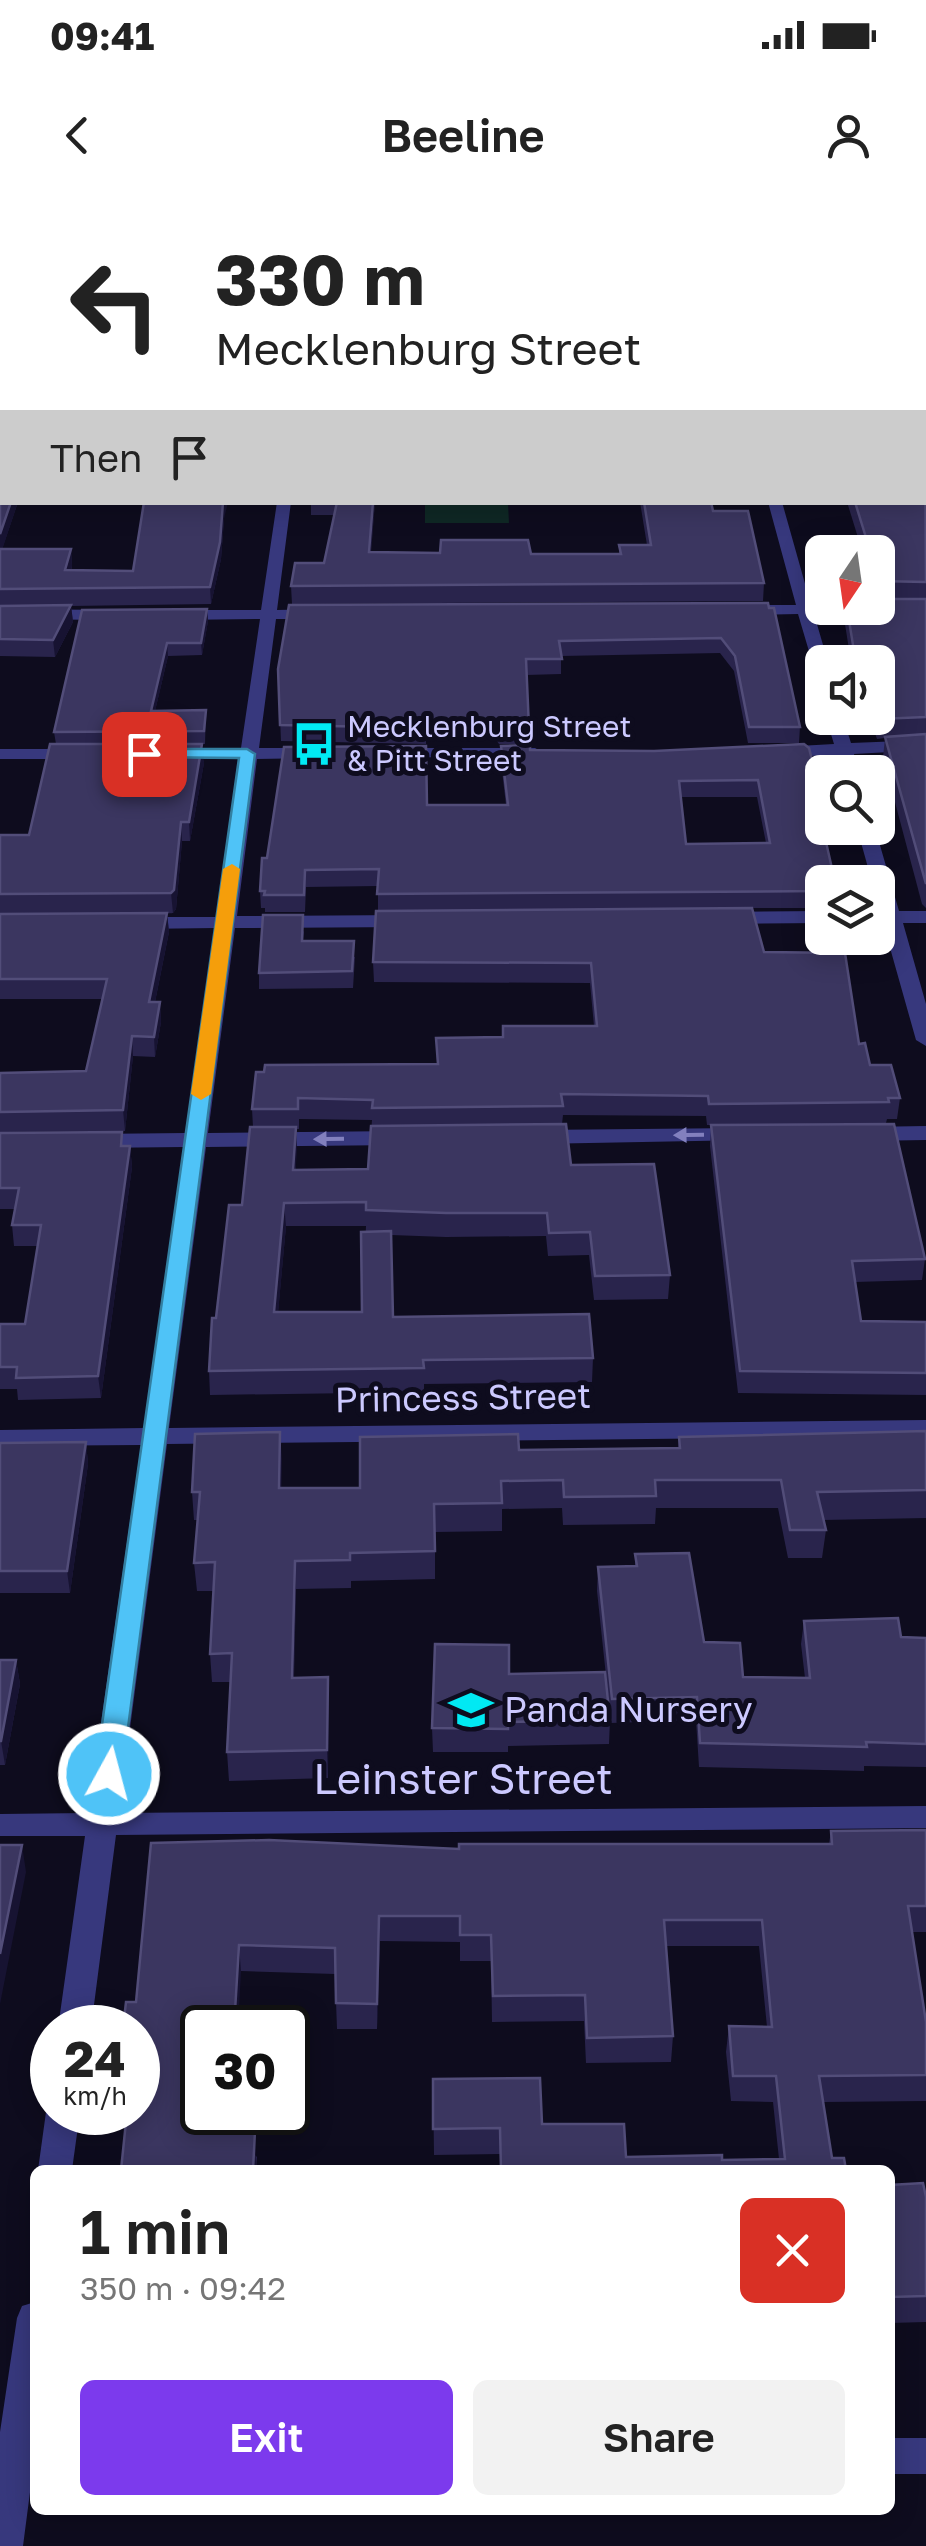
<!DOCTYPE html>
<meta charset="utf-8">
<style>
:root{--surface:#fff;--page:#f2f2f2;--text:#222;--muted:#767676;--accent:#7c3aed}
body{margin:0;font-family:"Golos Text",sans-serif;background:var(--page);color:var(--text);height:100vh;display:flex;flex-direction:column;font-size:38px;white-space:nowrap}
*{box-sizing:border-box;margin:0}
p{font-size:32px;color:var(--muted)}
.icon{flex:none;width:55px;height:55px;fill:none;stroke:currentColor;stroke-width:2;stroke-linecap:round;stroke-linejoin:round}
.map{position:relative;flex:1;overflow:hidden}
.side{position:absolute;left:30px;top:1965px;width:865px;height:350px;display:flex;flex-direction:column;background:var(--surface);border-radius:15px;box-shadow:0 5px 25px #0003}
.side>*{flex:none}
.hud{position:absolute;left:0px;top:0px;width:928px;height:305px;box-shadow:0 5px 25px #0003;background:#fff;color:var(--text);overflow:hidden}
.needle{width:65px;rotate:193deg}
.tools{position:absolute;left:805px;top:335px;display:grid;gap:20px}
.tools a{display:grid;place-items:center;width:90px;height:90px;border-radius:15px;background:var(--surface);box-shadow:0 5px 25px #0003;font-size:50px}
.speed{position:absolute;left:30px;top:1805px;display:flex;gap:20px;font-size:50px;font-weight:700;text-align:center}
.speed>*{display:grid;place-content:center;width:130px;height:130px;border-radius:50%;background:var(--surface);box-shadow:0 5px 25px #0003;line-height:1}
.speed small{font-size:25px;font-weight:400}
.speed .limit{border:5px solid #111;border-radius:15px;background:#fff;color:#111}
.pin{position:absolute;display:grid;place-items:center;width:85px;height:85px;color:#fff;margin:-42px;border-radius:20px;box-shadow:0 5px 15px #0006}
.me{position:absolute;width:110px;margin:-55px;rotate:7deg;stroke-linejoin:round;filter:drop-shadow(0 0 8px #0008)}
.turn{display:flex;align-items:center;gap:35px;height:210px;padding:0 50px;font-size:45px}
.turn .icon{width:130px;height:130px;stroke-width:2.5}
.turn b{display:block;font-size:70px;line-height:85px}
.then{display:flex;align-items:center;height:95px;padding:0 50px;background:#0003;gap:20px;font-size:38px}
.round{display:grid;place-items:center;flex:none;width:105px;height:105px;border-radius:15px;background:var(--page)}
.overview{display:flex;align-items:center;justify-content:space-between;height:170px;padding:0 50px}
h1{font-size:60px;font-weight:600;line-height:75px}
.button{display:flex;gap:20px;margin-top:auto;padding:20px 50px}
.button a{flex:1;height:115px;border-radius:15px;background:var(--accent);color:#fff;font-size:40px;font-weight:600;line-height:115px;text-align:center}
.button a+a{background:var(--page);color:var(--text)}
.status{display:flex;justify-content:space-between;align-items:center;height:70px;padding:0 50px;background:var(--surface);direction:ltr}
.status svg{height:28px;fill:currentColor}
header{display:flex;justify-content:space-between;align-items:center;height:130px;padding:0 50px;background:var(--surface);font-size:45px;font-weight:600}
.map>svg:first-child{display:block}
.green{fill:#0f2825}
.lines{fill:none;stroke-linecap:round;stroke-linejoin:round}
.minor{fill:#37387d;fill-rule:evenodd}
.major{fill:#b350fe;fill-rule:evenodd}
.wall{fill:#29244c;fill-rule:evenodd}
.shaded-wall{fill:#171332}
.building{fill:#3b3660;stroke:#524d79;stroke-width:2.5;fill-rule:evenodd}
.oneway{fill:#8280be}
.route{fill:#4fc3f7;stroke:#337fa1;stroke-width:2.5}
.slow{fill:#f59e0b}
.labels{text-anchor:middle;stroke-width:10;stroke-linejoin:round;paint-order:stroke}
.far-poi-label{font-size:30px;fill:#ccc9ff;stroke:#0e0c1e;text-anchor:start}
.street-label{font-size:35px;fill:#ccc9ff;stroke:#0e0c1e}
.poi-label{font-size:35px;fill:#ccc9ff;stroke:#0e0c1e;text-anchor:start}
.near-street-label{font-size:42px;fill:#ccc9ff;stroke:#0e0c1e}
</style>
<div class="status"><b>09:41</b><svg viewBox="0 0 49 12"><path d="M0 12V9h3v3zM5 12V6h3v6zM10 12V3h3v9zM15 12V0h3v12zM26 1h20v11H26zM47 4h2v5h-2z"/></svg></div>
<header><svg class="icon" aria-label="back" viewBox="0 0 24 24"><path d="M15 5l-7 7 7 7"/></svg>Beeline<svg class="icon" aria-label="person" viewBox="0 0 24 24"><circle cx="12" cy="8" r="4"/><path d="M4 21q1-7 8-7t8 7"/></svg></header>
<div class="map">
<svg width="926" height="2346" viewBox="0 0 926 2346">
<rect width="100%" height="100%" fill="#0e0c1e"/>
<path class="green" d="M425 303H508L509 323H425Z"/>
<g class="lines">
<path class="minor" d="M0 235H2V243H0Z
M277 302H291L277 410 321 409 329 414 321 419H276L259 548H315L324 553 315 558 257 559 237 716 408 715 418 721 408 727 235 728 208 933 401 931 412 938 401 945 206 947 169 1228 926 1220V1236L167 1244 119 1613 926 1606V1628L116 1635 91 1828H58L85 1636H0V1614L88 1613 141 1245 0 1246V1230L144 1228 184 947 91 948 80 941 91 934 186 933 216 728 138 729 128 723 138 717H217L240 559H170L161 554 170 549 241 548 260 419 176 420 168 415 176 410H261Z
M768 302H782L811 405 926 404V414H814L828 462H822V477L816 475 798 414 741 415 733 410 741 405H796Z
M0 409 116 410 124 415 116 420 0 419Z
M826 518H843L851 543 926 540V550L854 554 858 572H842L836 555 780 557 771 552 780 547 834 544Z
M395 548H535L544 553 535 558 389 557 386 553Z
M0 549H80L89 554 80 559H0Z
M857 628H875L899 711H926V723H903L926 804V846L916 840 883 723H878V682H872Z
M822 711V723L723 724 713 718 723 712Z
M926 926V940L866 941 855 934 866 927Z
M741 928 752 935 749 940 536 944 525 937 536 930Z
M52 1901V1912H80L72 1970H38L46 1912Z
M35 2102V2254L23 2346H0V2232L17 2118 22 2106Z
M890 2238H926V2274H890Z"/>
<path class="major" d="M2 150V158L0 159V151Z"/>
</g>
<path class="wall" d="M925 8H926V708L922 704 883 557 885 538 877 539 870 518H878V462H851L844 418 845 408H878V352H822V377L819 361 821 343 860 344 847 302H925Z
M0 252 2 302H18L2 349H71L72 366 71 371H133L224 319 221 359 211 404 71 406 73 422 55 457 0 456Z
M311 302H375L371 352 619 354V345H647L640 302H711L713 311 764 383 763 401 292 404 291 386 324 363 334 315H311Z
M768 403 800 527 799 543H748L734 471 720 453 561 456V474L526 475 528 544H499L494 537 426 538V544L281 541 278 469Z
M207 409 208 421 202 455 168 456 155 511 206 510 205 544H199L204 563 190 641H182L176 709 173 713 0 714V635H29L56 544 54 532Z
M501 546 818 584 817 600 822 682V708H752L764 752 859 844 870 865 900 898 897 919H887L886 923 707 925 706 916 563 915 562 924 571 965 670 1075 668 1099 594 1100 589 1055 548 1056 546 1036 446 1037 391 1035 393 1117 593 1158 592 1182 424 1184V1192L210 1195 209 1171 216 1118 242 1005 253 927 252 909 437 864 436 838 503 837 594 826 590 783 374 782 373 762 378 711V686L306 687 305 712H265V708H261L260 691 267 658 427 605H506L501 562ZM680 597H757L766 643 686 644ZM299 919 372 920 368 969 296 970V929H299ZM286 1026H366L362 1112H278Z
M167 713 169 732 155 802H160L161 822 155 857 133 856 125 931 0 932V873L86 871 103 799H0V714Z
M304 731 303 741 355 757 353 788 259 789V773Z
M711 925 925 1059 922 1080 855 1082 861 1121 926 1122V1195L738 1193 710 946Z
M0 933 130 946 132 967 101 1198 18 1200 17 1189H0V1124H25L37 1046H14L12 1025 15 1009H0Z
M926 1231V1318L823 1320 826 1330 822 1358H788L778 1308H656L655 1324 563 1325 562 1308 502 1309V1331L435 1332V1379L351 1381V1388L296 1389 294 1478 328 1477V1578L229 1581 227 1552 231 1482H212L210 1454 214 1391H197L194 1363 198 1320H194L192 1292 280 1232 281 1288H360L519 1250 678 1248 679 1237Z
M86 1242 88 1264 70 1393H0V1243Z
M635 1354 704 1442 743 1477 805 1478 801 1444 804 1421 901 1437 926 1438V1567L864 1566V1571L699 1567 696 1520 611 1523 597 1391 598 1367 635 1366Z
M0 1460H16L20 1484 5 1565H0Z
M509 1474 610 1520 609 1544 508 1546V1552H433L432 1528Z
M926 1630V1732H912L926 1822V1901L823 1902 832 1958 846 1970H500V1954L434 1955 433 1879 542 1924 626 1957 722 1960 779 1959 773 1902 731 1901 726 1852 729 1826 767 1827 759 1746H666L673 1836 671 1862 586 1863 584 1821 492 1822 491 1761H460V1742L380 1741 377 1829H337L335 1774 241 1771 202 1828 201 1898 202 1912H229L230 1931 257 1957 256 1970H121L138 1912 136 1802 151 1643 459 1649 829 1644 831 1631Z
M890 1985 926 1997V2122L890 2123Z"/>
<path class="shaded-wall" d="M11 302H18L0 356V334Z
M223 302H228L224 319 221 359 211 404 210 387Z
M373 302H375L369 370V352Z
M71 349 72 366 66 387 65 370Z
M71 405 73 422 55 457 53 440Z
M207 409 208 421 202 455 201 443Z
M167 443 168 456 152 524 151 511Z
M202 544 204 563 190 641 189 622Z
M181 622 182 641 176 709 173 713 171 693Z
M167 713 169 732 151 822 149 802Z
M160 802 161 822 155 857 154 837Z
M132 836 133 856 125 931 123 910Z
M296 927 297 950 294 994 293 970Z
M130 946 132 967 101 1198 98 1176Z
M284 1003 286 1026 276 1136 274 1112Z
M280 1232 282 1259 281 1316 279 1288Z
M86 1242 88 1264 70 1393 67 1371Z
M295 1361 296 1389 293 1507 292 1478Z
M16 1460 20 1484 5 1565 1 1541Z
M328 1477 329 1506 328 1578 327 1550Z
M22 1645 26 1672 0 1804V1754Z
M379 1716 380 1741 377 1829V1804Z
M239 1745 241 1771 238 1828H234Z
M200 1835 202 1869 199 1924 197 1898Z
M227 1912H229L230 1923 228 1957 226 1931Z
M255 1931 256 1970H253Z"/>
<path class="building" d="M594 0H675V2H595Z
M925 8H926V61H925Z
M925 73 926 74 925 137Z
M926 148V216L925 217V149Z
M925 224 926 382 878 381V352H823L821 343 868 344 855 302H925Z
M0 252H2V302H11L0 334Z
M144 302H223L220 342 210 387 0 389V349H71L65 370 133 371Z
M337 302H373L369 352 440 353 441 340H528L531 354H621L619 345H651L644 302H711L713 311H748L764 383 291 386 295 363H324Z
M878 399H926V517L879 519 878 515V462H859L853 445 847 408H878Z
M768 403 769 408H774L800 527H749L735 456 721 438 559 441 562 459H526L529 528H499L494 520 426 521V528L280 525 278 469 289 405Z
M71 405 53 440 0 439V406Z
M207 409 201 443H167L151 511 206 510 204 531 54 532 82 410Z
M926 534V684L885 537Z
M50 544H202L189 622H181L174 690 171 693 0 694V635H29Z
M804 544 809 548 818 584H813L835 682H822V691L377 694 379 669 305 670 304 695H264L265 691H260L262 658H267L284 547 426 546 427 605H508L501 546 530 545V550L654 551ZM758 580 770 643 686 644 679 581Z
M752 708 764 752 845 753 859 844 865 843 870 865H891L900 898H888L889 902 709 904 708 896 561 894 563 906 372 908 373 900 298 898V909H252L256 872H264L265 865 438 864 436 838 503 837V826H597L591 763 373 762 376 711Z
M167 713 149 802H160L154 837 132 836 123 910 0 912V873L86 871 107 779H0V714Z
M263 715H303L302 741H354L352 771 259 773Z
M566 924 571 965 654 964 670 1075 595 1076 590 1032 549 1033 547 1013H446L366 1010V1002L284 1003 274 1112H362L361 1032 391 1031 393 1117 589 1114 593 1158 423 1160 424 1168 209 1171 212 1118H216L229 1005H242L250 927H296L293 970 368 969 371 926Z
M894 924 925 1059 852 1061 861 1121 926 1122V1173L740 1171 711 925Z
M122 932 121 946H130L98 1176 16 1178 17 1167H0V1124H25L41 1025H12L19 988H0V933Z
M926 1231V1290L817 1292 826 1330H790L781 1280H655L656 1296 564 1297 563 1280 501 1281 502 1303 434 1304 435 1351 350 1353V1360L295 1361 292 1478 328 1477 327 1550 227 1552 232 1453 210 1454 215 1362 194 1363 200 1292H192L195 1234 280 1232 279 1288H360V1237L518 1234 519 1250 680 1248 679 1237Z
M86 1242 67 1371H0V1243Z
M689 1353 704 1442 740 1443 743 1477 810 1478 804 1421 898 1418 901 1437 926 1438V1544L866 1542 867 1547 700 1543 697 1497 612 1499 598 1367 637 1366 635 1354Z
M435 1444 509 1445V1474L605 1472 610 1520 508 1522V1529L432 1528Z
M0 1460H16L1 1541H0Z
M926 1630V1706H908L926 1822V1875L819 1876 832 1958H844L846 1970H501L500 1928 433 1929V1879L540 1878 542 1924H624L626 1957 722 1955V1960L785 1959 776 1876H733L729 1826 772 1827 762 1720H664L673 1836 587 1838 585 1795 493 1796 491 1735H460V1716H379L377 1804 336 1803 335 1748 239 1745 234 1828H202V1835H200L197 1898H202V1912H227L226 1931H255L253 1970H121L127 1912H138V1828H123L126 1802H136L151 1643 269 1640 459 1649V1644H832L831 1631Z
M0 1645H22L0 1754Z
M923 1983 926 1997V2096L890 2097V1985Z"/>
<defs><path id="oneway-solid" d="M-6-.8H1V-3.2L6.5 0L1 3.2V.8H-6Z" transform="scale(2.5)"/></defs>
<g class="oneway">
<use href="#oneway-solid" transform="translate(689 935) rotate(179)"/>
<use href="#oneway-solid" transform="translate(329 939) rotate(179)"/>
</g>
<path class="route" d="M144 549H247L255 554 122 1574 118 1581H99L95 1574 239 558 139 557V550Z"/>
<path class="slow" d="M232 664 240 669 211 894 201 900 191 894 223 669Z"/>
<defs>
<g id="bus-bare" transform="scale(3.45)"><path d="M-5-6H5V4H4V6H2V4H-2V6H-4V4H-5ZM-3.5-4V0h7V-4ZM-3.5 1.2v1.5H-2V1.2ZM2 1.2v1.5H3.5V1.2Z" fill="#01e9f3" stroke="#0e0c1e" stroke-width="2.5" paint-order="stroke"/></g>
<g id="school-bare" transform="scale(3.45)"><path d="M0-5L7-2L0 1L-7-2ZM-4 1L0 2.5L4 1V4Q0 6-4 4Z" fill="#01e9f3" stroke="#0e0c1e" stroke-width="2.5" paint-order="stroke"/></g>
</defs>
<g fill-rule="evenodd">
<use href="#bus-bare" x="314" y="544"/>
<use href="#school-bare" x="471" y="1510"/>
</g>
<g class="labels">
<g class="far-poi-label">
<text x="347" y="537">Mecklenburg Street<tspan x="347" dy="34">&amp; Pitt Street</tspan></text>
</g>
<g class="street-label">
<text transform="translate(463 1198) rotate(-1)" y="12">Princess Street</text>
</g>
<g class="poi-label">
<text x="504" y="1522">Panda Nursery</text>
</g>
<g class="near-street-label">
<text x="463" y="1594">Leinster Street</text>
</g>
</g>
</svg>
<div class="tools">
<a><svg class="needle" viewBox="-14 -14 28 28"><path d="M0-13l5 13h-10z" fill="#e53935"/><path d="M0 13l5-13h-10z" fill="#767676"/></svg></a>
<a><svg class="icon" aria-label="sound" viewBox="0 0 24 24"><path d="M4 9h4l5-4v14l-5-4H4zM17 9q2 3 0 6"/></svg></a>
<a><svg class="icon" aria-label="search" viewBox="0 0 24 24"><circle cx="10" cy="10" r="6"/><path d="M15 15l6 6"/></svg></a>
<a><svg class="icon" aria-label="layers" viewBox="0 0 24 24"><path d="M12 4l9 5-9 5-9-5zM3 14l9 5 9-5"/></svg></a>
</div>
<div class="speed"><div>24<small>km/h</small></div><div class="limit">30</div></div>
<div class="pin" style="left:144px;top:554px;background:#d93025"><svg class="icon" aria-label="arrive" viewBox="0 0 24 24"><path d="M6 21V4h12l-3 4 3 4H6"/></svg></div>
<svg class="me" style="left:109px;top:1574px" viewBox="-20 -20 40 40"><circle r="17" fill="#4fc3f7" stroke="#fff" stroke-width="3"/><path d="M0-11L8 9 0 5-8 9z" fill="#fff"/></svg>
<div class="hud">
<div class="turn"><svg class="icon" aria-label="left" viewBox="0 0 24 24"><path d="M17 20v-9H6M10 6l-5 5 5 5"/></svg><div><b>330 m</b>Mecklenburg Street</div></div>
<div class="then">Then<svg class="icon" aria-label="arrive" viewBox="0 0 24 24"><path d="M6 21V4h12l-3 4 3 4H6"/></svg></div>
</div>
<section class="side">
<div class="overview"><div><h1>1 min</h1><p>350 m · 09:42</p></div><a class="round" style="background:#d93025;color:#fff"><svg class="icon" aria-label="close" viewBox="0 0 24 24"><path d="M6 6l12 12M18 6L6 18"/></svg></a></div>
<div class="button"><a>Exit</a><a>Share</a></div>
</section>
</div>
